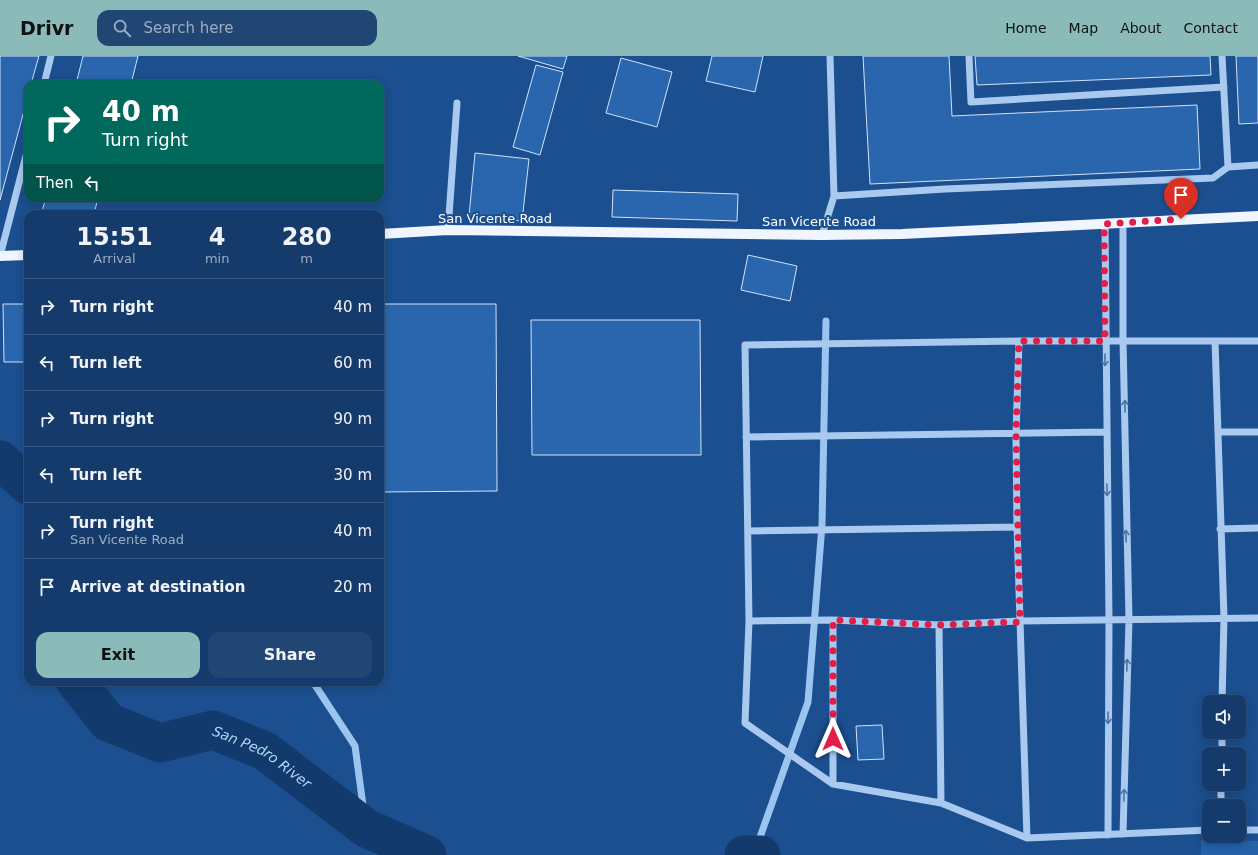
<!DOCTYPE html>
<meta charset="utf-8">
<style>
:root{--surface:#143b6b;--page:#214673;--text:#f1f3f6;--muted:#9dadc1;--line:#33557e;--accent:#8bbbb9}
body{margin:0;font-family:"DejaVu Sans",sans-serif;background:var(--page);color:var(--text);height:100vh;display:flex;flex-direction:column;font-size:15px;white-space:nowrap}
*{box-sizing:border-box;margin:0}
p{font-size:13px;color:var(--muted)}
.icon{flex:none;width:22px;height:22px;fill:none;stroke:currentColor;stroke-width:2;stroke-linecap:round;stroke-linejoin:round}
.map{position:relative;flex:1;overflow:hidden}
.details{position:absolute;left:24px;top:154px;width:360px;height:476px;display:flex;flex-direction:column;background:var(--surface);border-radius:12px;box-shadow:0 2px 10px #0003,0 0 0 1px var(--line)}
.details>*{flex:none}
.top-card{position:absolute;left:24px;top:24px;width:360px;height:122px;border-radius:12px;box-shadow:0 2px 10px #0003,0 0 0 1px var(--line);background:#00695c;color:#fff;overflow:hidden}
.fabs{position:absolute;left:1202px;top:639px;display:grid;gap:8px}
.fabs a{display:grid;place-items:center;width:44px;height:44px;border-radius:8px;background:var(--surface);box-shadow:0 2px 10px #0003,0 0 0 1px var(--line);font-size:20px}
.pin{position:absolute;display:grid;place-items:center;width:34px;height:34px;color:#fff;margin:-41px -17px;border-radius:50% 50% 50% 0;rotate:-45deg;box-shadow:0 0 4px #0007}
.pin .icon{rotate:45deg}
.me{position:absolute;width:44px;margin:-22px;rotate:0deg;stroke-linejoin:round;filter:drop-shadow(0 0 3px #0008)}
.turn{display:flex;align-items:center;gap:14px;height:84px;padding:0 12px;font-size:18px}
.turn .icon{width:52px;height:52px;stroke-width:2.5}
.turn b{display:block;font-size:28px;line-height:34px}
.then{display:flex;align-items:center;height:38px;padding:0 12px;background:#0003;gap:8px;font-size:15px}
.eta{display:flex;justify-content:space-evenly;align-items:center;height:68px;text-align:center}
.eta b{font-size:24px;font-weight:600;line-height:28px}
.cta{display:flex;gap:8px;margin-top:auto;padding:8px 12px}
.cta a{flex:1;height:46px;border-radius:12px;background:var(--accent);color:#111;font-size:16px;font-weight:600;line-height:46px;text-align:center}
.cta a+a{background:var(--page);color:var(--text)}
ul{padding:0;list-style:none}
li{display:flex;align-items:center;gap:12px;height:56px;padding:0 12px;border-top:1px solid var(--line)}
li div{flex:1}
li b{display:block;font-size:15px}
li em{font-style:normal}
header{display:flex;align-items:center;gap:24px;box-sizing:border-box;height:56px;padding:0 20px;background:var(--accent);color:#111}
header strong{font-size:19px}
nav{display:flex;gap:22px;margin-inline-start:auto;font-size:14px}
.search{width:280px;height:36px;background:var(--page);display:flex;align-items:center;gap:10px;box-sizing:border-box;padding:0 14px;border-radius:12px;color:var(--muted);font-size:15px}
.map>svg:first-child{display:block}
.green{fill:#2461a8}
.lines{fill:none;stroke-linecap:round;stroke-linejoin:round}
.stream{stroke:#9cc4f0;stroke-width:7}
.river{stroke:#123a6d;stroke-width:39}
.building{fill:#2a66ad;stroke:#cfe3fa}
.minor{stroke:#a9c9ee;stroke-width:7}
.major{stroke:#f0f6ff;stroke-width:10}
.oneway{stroke:#4674ac}
.route{stroke:#e11d48;stroke-width:7;stroke-dasharray:0 12.6}
.labels{text-anchor:middle;stroke-width:4;stroke-linejoin:round;paint-order:stroke}
.street-label{font-size:13px;fill:#fff;stroke:#1b4f8f}
.water-label{font-size:14px;font-style:italic;fill:#b5d3f5;stroke:#1b4f8f}
</style>
<header>
<strong>Drivr</strong>
<div class="search"><svg class="icon" aria-label="search" viewBox="0 0 24 24"><circle cx="10" cy="10" r="6"/><path d="M15 15l6 6"/></svg>Search here</div>
<nav><a>Home</a><a>Map</a><a>About</a><a>Contact</a></nav>
</header>
<div class="map">
<svg width="1258" height="799" viewBox="0 0 1258 799">
<rect width="100%" height="100%" fill="#1b4f8f"/>
<path class="green" d="M1201 784 1258 785V799H1201Z"/>
<g class="lines">
<path class="stream" d="M313 626 355 690 366 772
M754 798 808 646 822 469 826 265"/>
<g class="river">
<path d="M0 404 28 429"/>
<path id="s1" d="M76 626 108 666 160 687 213 674 265 695 366 772 427 799"/>
<path d="M744 799H761"/>
</g>
</g>
<path class="building" d="M0 0H39L31 28H28V40L0 144Z
M83 0H138L131 28H76Z
M518 0H567L563 13Z
M712 0H763L755 36 706 25Z
M863 0H949L952 60 1197 49 1200 113 870 128Z
M975 0H1210L1211 19 977 29Z
M1236 0H1258V67L1239 68Z
M621 2 672 16 657 71 606 57Z
M536 9 563 16 540 99 513 91Z
M475 97 529 103 522 165 469 160Z
M613 134 738 138 737 165 612 161Z
M46 142H98L94 158H41Z
M748 199 797 210 790 245 741 234Z
M3 248H28V306H4Z
M380 248H496L497 435 380 436Z
M531 264H700L701 399H532Z
M882 669 884 703 858 704 856 670Z"/>
<g class="lines">
<path class="minor" d="M969 0 971 46 1224 31
M1222 0 1228 111
M44 28 51 0
M834 140 945 133 1213 122 1228 111 1258 109
M1105 168 1109 565 1108 779
M448 174 457 47
M822 179 834 140 830 0
M0 200 28 92
M1019 285 1016 378 1017 471 1027 782
M1215 285 1224 562 1222 646
M1218 376H1258
M746 381 1105 376
M1220 473 1258 472
M748 475 1017 471
M749 565 833 564 939 569 1020 565 1258 562
M939 569 941 747
M1222 698V676
M833 728V564
M1221 750V728
M1209 774 1027 782 941 747 833 728 745 667 749 565 745 289 1019 285H1258
M1239 774H1258
M1123 778 1129 564 1123 284V167"/>
<path class="major" d="M380 178 448 174 822 179 902 178 1258 160
M0 200 28 199"/>
</g>
<defs><path id="oneway-shaft" d="M-6 0H5M1.5-3L5.5 0L1.5 3" fill="none" stroke-width="1.6" stroke-linecap="round" stroke-linejoin="round"/></defs>
<g class="oneway">
<use href="#oneway-shaft" transform="translate(1105 304) rotate(90)"/>
<use href="#oneway-shaft" transform="translate(1125 350) rotate(-91)"/>
<use href="#oneway-shaft" transform="translate(1107 434) rotate(89)"/>
<use href="#oneway-shaft" transform="translate(1126 480) rotate(-92)"/>
<use href="#oneway-shaft" transform="translate(1127 609) rotate(-88)"/>
<use href="#oneway-shaft" transform="translate(1108 662) rotate(90)"/>
<use href="#oneway-shaft" transform="translate(1124 739) rotate(-88)"/>
</g>
<g class="lines">
<path class="route" d="M833 683V564L939 569 1020 566 1016 378 1019 285H1105L1104 168 1181 163"/>
</g>
<g class="labels">
<g class="street-label">
<text x="495" y="167">San Vicente Road</text>
<text x="819" y="170">San Vicente Road</text>
</g>
<g class="water-label">
<text dy="5" stroke="none"><textPath href="#s1" startOffset="218">San Pedro River</textPath></text>
</g>
</g>
</svg>
<div class="fabs">
<a><svg class="icon" aria-label="sound" viewBox="0 0 24 24"><path d="M4 9h4l5-4v14l-5-4H4zM17 9q2 3 0 6"/></svg></a>
<a>+</a>
<a>−</a>
</div>
<div class="pin" style="left:1181px;top:163px;background:#d93025"><svg class="icon" aria-label="arrive" viewBox="0 0 24 24"><path d="M6 21V4h12l-3 4 3 4H6"/></svg></div>
<svg class="me" style="left:833px;top:683px" viewBox="-20 -20 40 40"><path d="M0-17L14 15 0 8-14 15z" fill="#e11d48" stroke="#fff" stroke-width="4"/></svg>
<div class="top-card">
<div class="turn"><svg class="icon" aria-label="right" viewBox="0 0 24 24"><path d="M7 20v-9h11M14 6l5 5-5 5"/></svg><div><b>40 m</b>Turn right</div></div>
<div class="then">Then<svg class="icon" aria-label="left" viewBox="0 0 24 24"><path d="M17 20v-9H6M10 6l-5 5 5 5"/></svg></div>
</div>
<section class="details">
<div class="eta">
<div><b>15:51</b><p>Arrival</p></div>
<div><b>4</b><p>min</p></div>
<div><b>280</b><p>m</p></div>
</div>
<ul>
<li><svg class="icon" aria-label="right" viewBox="0 0 24 24"><path d="M7 20v-9h11M14 6l5 5-5 5"/></svg><div><b>Turn right</b></div><em>40 m</em></li>
<li><svg class="icon" aria-label="left" viewBox="0 0 24 24"><path d="M17 20v-9H6M10 6l-5 5 5 5"/></svg><div><b>Turn left</b></div><em>60 m</em></li>
<li><svg class="icon" aria-label="right" viewBox="0 0 24 24"><path d="M7 20v-9h11M14 6l5 5-5 5"/></svg><div><b>Turn right</b></div><em>90 m</em></li>
<li><svg class="icon" aria-label="left" viewBox="0 0 24 24"><path d="M17 20v-9H6M10 6l-5 5 5 5"/></svg><div><b>Turn left</b></div><em>30 m</em></li>
<li><svg class="icon" aria-label="right" viewBox="0 0 24 24"><path d="M7 20v-9h11M14 6l5 5-5 5"/></svg><div><b>Turn right</b><p>San Vicente Road</p></div><em>40 m</em></li>
<li><svg class="icon" aria-label="arrive" viewBox="0 0 24 24"><path d="M6 21V4h12l-3 4 3 4H6"/></svg><div><b>Arrive at destination</b></div><em>20 m</em></li>
</ul>
<div class="cta"><a>Exit</a><a>Share</a></div>
</section>
</div>
